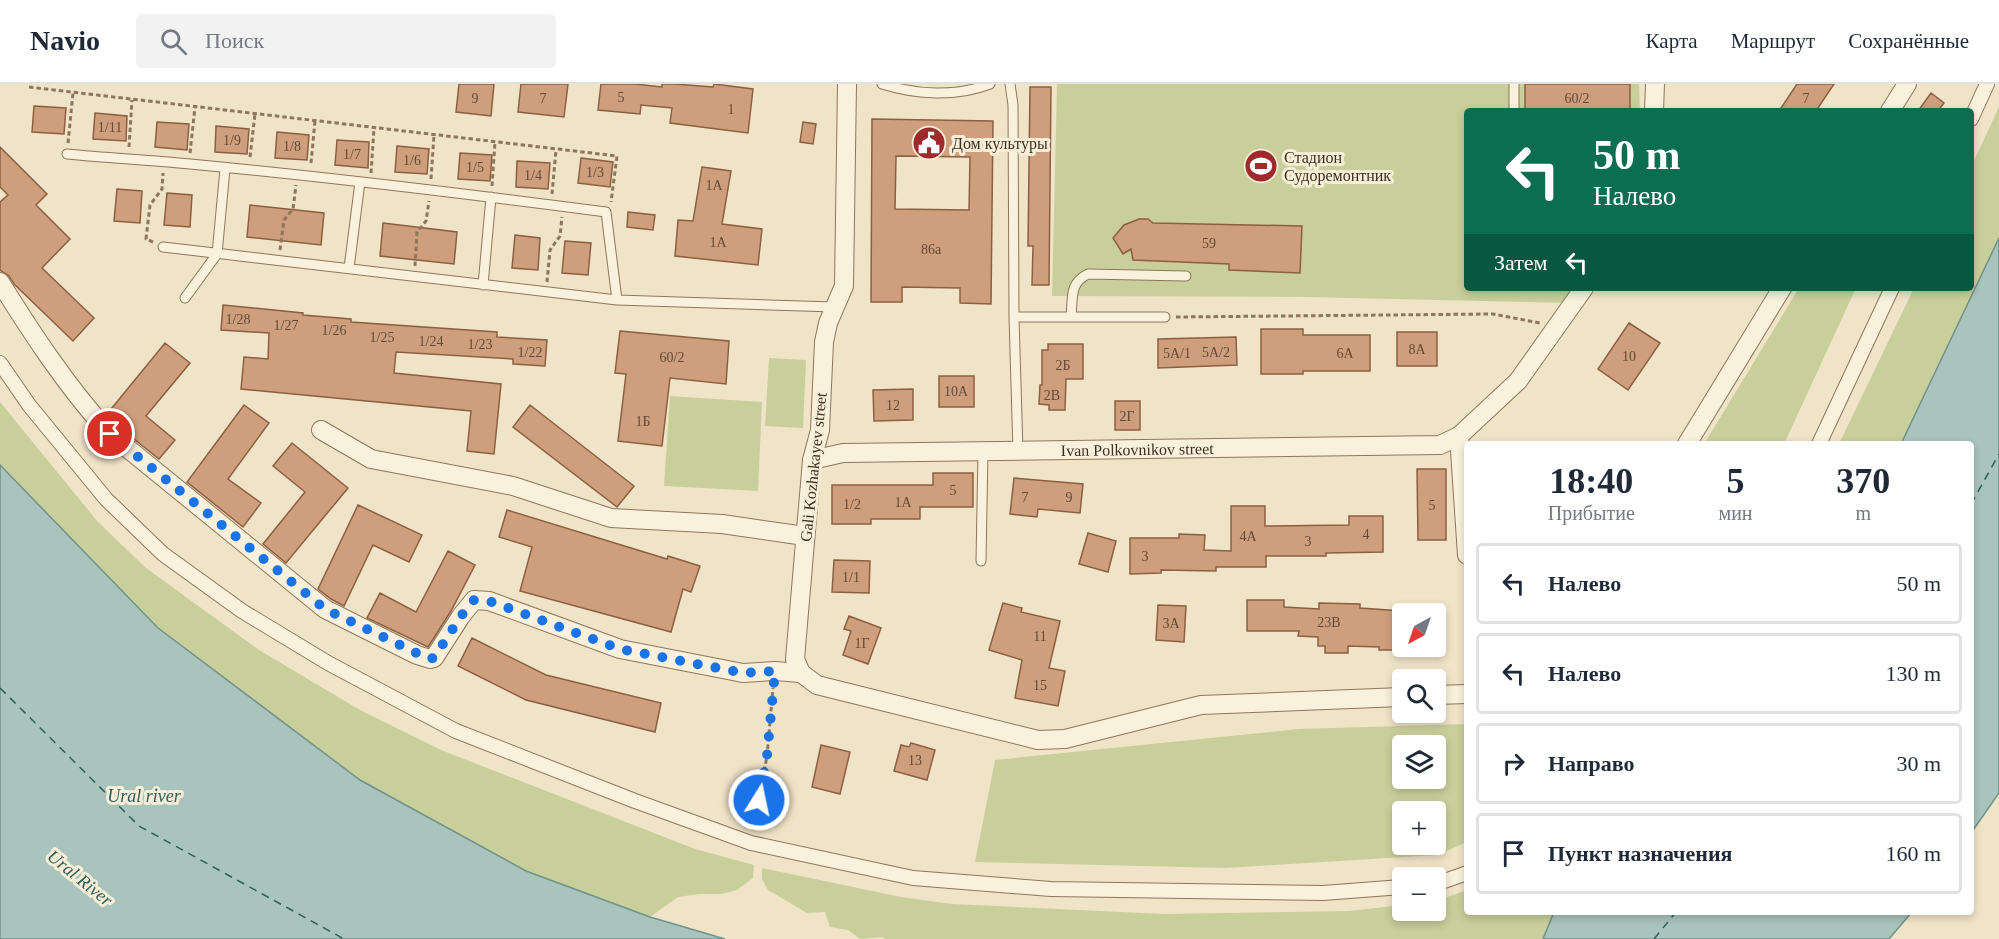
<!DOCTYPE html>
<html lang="ru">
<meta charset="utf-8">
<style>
:root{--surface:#fff;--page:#f2f2f3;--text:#1f2937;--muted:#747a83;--line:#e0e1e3}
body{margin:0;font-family:Georgia,serif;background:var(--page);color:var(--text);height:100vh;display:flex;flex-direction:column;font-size:22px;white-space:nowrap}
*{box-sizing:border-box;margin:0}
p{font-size:20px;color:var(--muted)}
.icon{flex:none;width:33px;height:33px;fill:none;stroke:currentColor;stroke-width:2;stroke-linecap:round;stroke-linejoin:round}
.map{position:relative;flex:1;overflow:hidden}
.panel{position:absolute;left:1464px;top:357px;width:510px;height:474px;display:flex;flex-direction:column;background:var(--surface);border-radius:6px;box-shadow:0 3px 9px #0003}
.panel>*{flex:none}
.top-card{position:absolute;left:1464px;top:24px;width:510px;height:183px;border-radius:6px;box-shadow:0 3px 9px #0003;background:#0b6e4f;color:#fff;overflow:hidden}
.needle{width:39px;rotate:220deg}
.controls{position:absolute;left:1392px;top:519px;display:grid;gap:12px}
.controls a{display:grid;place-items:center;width:54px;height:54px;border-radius:6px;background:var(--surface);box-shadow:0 3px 9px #0003;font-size:30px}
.pin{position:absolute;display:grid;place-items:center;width:51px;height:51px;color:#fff;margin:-26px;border:3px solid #fff;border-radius:50%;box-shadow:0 2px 6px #0007}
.me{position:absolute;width:66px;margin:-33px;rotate:10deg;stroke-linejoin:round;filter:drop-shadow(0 0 4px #0008)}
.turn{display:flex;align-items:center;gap:21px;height:126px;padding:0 30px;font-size:27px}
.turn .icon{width:78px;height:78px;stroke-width:2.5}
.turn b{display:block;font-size:42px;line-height:51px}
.then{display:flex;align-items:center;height:57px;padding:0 30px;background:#0003;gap:12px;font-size:22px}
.eta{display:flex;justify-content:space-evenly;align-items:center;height:102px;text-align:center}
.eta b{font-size:36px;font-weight:800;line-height:42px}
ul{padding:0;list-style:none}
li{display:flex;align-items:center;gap:18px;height:81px;margin:0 12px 9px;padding:0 18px;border:3px solid var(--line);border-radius:6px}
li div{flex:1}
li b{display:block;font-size:22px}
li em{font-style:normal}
header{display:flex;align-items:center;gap:36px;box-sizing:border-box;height:84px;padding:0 30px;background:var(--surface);border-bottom:2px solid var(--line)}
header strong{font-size:28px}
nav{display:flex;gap:33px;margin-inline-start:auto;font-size:21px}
.search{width:420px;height:54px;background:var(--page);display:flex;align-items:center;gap:15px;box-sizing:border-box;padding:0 21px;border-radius:6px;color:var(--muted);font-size:22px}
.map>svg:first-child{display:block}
.green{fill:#c9cf9b;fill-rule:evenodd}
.water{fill:#a9c4bc;stroke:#6f938a;stroke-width:1.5}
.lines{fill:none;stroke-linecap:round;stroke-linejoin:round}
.ferry{stroke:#2f5d5a;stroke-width:1.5;stroke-dasharray:8 6;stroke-linecap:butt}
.building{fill:#cf9f7d;stroke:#8d5f41;stroke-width:1.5;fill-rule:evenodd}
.service-casing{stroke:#8d765c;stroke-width:11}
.pedestrian-casing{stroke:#8d765c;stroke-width:16}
.minor-casing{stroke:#8d765c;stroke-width:20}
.path{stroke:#8d765c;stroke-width:3;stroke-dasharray:4.5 3;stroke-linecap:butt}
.service{stroke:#faf1dc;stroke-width:9}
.pedestrian{stroke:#faf1dc;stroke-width:14}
.minor{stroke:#faf1dc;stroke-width:18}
.route{stroke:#1a73e8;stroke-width:10;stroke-dasharray:0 18}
.labels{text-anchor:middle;stroke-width:6;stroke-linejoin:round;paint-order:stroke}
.number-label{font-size:14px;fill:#624a37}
.poi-label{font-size:16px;fill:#3d2e20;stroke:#f7eed8;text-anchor:start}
.street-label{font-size:16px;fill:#3d2e20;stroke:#f7eed8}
.water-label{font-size:18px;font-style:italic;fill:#2f5d5a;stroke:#f7eed8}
</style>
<header>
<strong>Navio</strong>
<div class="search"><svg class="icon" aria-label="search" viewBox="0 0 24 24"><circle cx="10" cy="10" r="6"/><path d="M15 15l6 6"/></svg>Поиск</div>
<nav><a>Карта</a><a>Маршрут</a><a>Сохранённые</a></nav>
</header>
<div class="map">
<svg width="1999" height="855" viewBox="0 0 1999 855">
<rect width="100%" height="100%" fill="#f0e4c8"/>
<path class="green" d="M1057 0H1639L1640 27H1467V204H1575L1565 219 1306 213 1052 212Z
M1999 23V154L1901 360H1839L1914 204H1971V83Z
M1799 204H1856L1784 360H1704Z
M769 274 806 276 803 344 765 342Z
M670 312 762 318 758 407 664 402Z
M0 318 98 438 146 484 259 566 360 626 441 666 695 765 754 781 753 794 737 806 721 810H699L678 813 650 833 526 787 360 696 158 544 0 381Z
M1466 640 1467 758 1437 771 1225 784 975 778 995 676 1299 645ZM1402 662H1436V694H1402ZM1402 728H1436V760H1402Z
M762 784 901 813 952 820 1164 830 1349 827 1402 821V826H1436V817L1467 806V828H1554L1543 855H885L882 853 860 855 848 846 830 843 825 828 807 829 768 806 762 795Z"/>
<path class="water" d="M1999 154V709L1971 749V360H1901Z
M0 381 158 544 360 696 526 787 650 833 725 855H0Z
M1554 828H1912L1889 855H1543Z"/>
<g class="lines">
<path class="ferry" d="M1971 420 1999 370
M0 604 139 742 344 855
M1654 855 1676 828"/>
</g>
<path class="building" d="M459 0H494L491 32 456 28Z
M521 0H568L564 33 518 28Z
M601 0H635L662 3V0H675L713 3 714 0 753 5 748 49 670 39 672 24 641 21 640 30 598 26Z
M1525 0H1630V27H1525Z
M1797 0H1834L1816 27H1779Z
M1030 3H1051L1049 201H1032L1033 162H1028Z
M1931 9 1944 19 1938 27H1918Z
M34 22 66 24 64 50 32 48Z
M95 29 127 32 126 57 93 55Z
M872 35 993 37 991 220 960 219V204L902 203V218H871ZM896 72 970 73 969 126 895 125Z
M157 38 189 40 187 66 155 63Z
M803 38 816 40 813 60 800 58Z
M216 42 249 45 247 70 215 68Z
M277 48 309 51 307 76 275 74Z
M337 56 369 58 368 84 335 81Z
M397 62 429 65 427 90 395 88Z
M0 63 47 110 36 121 70 155 42 184 94 234 73 257 14 200 9 192 0 186V118L8 111 0 103Z
M460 69 492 71 490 97 458 95Z
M581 74 613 78 610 103 578 99Z
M517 77 550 79 548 105 516 103Z
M702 83 731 87 722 140 762 145 758 181 675 172 678 136 693 137Z
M117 105 142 107 140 139 114 137Z
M167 109 192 111 190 143 164 141Z
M250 121 324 129 321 161 247 153Z
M628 128 655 131 653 146 627 143Z
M1139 135H1148L1153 139 1302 142 1300 189 1229 186V180L1133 176 1131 165 1123 170 1113 154 1124 141Z
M383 139 457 148 454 180 380 172Z
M515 151 540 154 538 186 512 184Z
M565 157 591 159 588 191 562 189Z
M223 221 303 229V231L351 235V238L497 248V253L547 256 545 282 513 280V275L396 268 394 289 501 300 494 370 467 367 471 327 241 305 244 273 268 275 269 249 221 246Z
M1629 239 1660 259 1628 306 1598 285Z
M1261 245H1303V251H1370V287H1303V290H1261Z
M620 247 729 257 726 300 670 294 662 362 618 357 626 290 615 289Z
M1397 248H1437V282H1397Z
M1236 253 1237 281 1158 284V255Z
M165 259 190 279 146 332 175 356 159 375 118 342 107 330Z
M1048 260H1083V295H1066L1065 326H1049V321L1039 320 1040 301H1042V266H1048Z
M939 292H974V323H939Z
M913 305V336L874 337 873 306Z
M1115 317H1140V346H1115Z
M244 321 269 339 228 395 261 419 243 443 187 398Z
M530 321 634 402 617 423 513 343Z
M292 359 348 404 286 479 263 460 305 408 273 382Z
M1417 385H1446V456H1418Z
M933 389H973V423H920V435H871V440H832V401H933Z
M1014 394 1083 400 1080 429 1038 425 1037 433 1010 430Z
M358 421 422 451 409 478 373 461 344 522 331 515 318 505Z
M1231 422H1265V442L1349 441V432H1383V468L1326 469V472H1266V483H1216V487L1161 486V489L1130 490V454H1179V450L1205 451 1204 466 1231 467Z
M507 426 667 475 668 472 700 482 691 508 683 505 671 548 520 507 532 463 499 453Z
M1088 449 1116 457 1108 488 1079 480Z
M448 467 475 481 451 527 428 563 367 534 380 509 416 528Z
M834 476 870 477 869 509 832 508Z
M1247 516H1284V523L1319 525V519L1360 520V524L1402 527V542L1395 541 1394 566H1379V563L1348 562V569H1325V562H1318V553L1298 552 1299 547H1247Z
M1003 519 1022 524 1021 528 1060 537 1049 584 1065 587 1058 622 1015 614 1022 576 989 566Z
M1158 521 1186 522 1184 558 1156 556Z
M849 532 881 544 868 580 843 571 851 547 844 545Z
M472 554 546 591 661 619 655 648 526 616 458 582Z
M911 659 935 666 927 696 894 687 901 661 909 663Z
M821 661 850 668 840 710 812 703Z"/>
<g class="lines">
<g class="service-casing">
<path id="service" d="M882 0C917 11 956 13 990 0
M1010 0 1013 21 1014 233 1018 368
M1514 0V27
M67 70C108 74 149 76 190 80 329 93 468 110 606 128L617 216
M163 163 617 216 834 223
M349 184 360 98
M483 201 491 113
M185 214 217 170 225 85
M1014 233H1165
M1071 233C1073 214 1069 199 1088 190L1186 192
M981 477 983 368"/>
</g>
<g class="pedestrian-casing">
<path id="pedestrian" d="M1971 35 1987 0
M0 279 29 321 106 415 163 470 242 527 328 579 456 647 635 717 751 759 913 794 1051 805 1323 809 1402 803
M1819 360 1892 204
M1436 800 1467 789"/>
</g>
<g class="minor-casing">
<g id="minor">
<path d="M847 0 844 202 828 239 824 258 820 346 812 376 795 575 801 589 817 601 1038 656 1065 655 1201 621 1402 613"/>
<path d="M1654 27 1655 0"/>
<path d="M1890 27 1907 0"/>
<path d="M0 198C33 251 68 304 110 350L325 525 417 571 430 575 434 574 461 532 474 516 489 517 620 565 743 589 775 587 801 589"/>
<path d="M321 346 371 375 513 402 611 434 722 440 805 452"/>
<path d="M1459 352 1467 471"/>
<path d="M1687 360 1782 204"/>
<path id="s1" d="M812 376 843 369 1440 361 1459 352 1518 297 1584 204"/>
<path d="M1436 611 1467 610"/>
</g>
</g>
<path class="path" d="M29 3 617 72 611 118
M68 59 73 9
M129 63 132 16
M190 69 195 23
M250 73 255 30
M311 79 315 37
M371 89 374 44
M431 95 434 51
M492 102 495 58
M552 110 556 66
M153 158 146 155 150 121 162 105 163 89
M280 166 284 136 293 125 296 101
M415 182 417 148 426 137 429 117
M547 198 550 166 560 152 562 133
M1176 233 1493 230 1540 239
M753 746 767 672 773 604"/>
<use href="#service" class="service"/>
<use href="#pedestrian" class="pedestrian"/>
<use href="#minor" class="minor"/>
</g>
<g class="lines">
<path class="route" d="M110 350 325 525 429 575 434 574 461 532 474 516 489 517 620 565 743 589 775 587 767 672 759 716"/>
</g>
<defs>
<g id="civic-disc" transform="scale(1.725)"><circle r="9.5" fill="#9e2a2b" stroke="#f7eed8"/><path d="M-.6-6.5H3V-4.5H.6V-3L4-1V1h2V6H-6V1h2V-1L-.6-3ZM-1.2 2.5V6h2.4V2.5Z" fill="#fff"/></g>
<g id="stadium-disc" transform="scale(1.725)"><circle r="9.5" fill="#9e2a2b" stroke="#f7eed8"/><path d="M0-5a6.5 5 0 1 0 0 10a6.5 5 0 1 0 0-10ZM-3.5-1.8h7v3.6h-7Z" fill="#fff"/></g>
</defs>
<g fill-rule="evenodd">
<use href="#civic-disc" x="929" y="59"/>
<use href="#stadium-disc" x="1261" y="82"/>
</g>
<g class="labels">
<g class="number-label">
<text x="621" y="18">5</text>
<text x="475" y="19">9</text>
<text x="543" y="19">7</text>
<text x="1577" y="19">60/2</text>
<text x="1806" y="19">7</text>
<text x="731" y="30">1</text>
<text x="110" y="48">1/11</text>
<text x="232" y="61">1/9</text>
<text x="292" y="67">1/8</text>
<text x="352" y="75">1/7</text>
<text x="412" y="81">1/6</text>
<text x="475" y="88">1/5</text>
<text x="595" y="93">1/3</text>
<text x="533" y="96">1/4</text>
<text x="714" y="106">1А</text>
<text x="718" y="163">1А</text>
<text x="1209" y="164">59</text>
<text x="931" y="170">86а</text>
<text x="238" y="240">1/28</text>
<text x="286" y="246">1/27</text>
<text x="334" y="251">1/26</text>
<text x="382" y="258">1/25</text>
<text x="431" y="262">1/24</text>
<text x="480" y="265">1/23</text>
<text x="1417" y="270">8А</text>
<text x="530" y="273">1/22</text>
<text x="1216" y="273">5А/2</text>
<text x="1177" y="274">5А/1</text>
<text x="1345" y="274">6А</text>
<text x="1629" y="277">10</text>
<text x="672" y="278">60/2</text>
<text x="1063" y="286">2Б</text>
<text x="956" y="312">10А</text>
<text x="1052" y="316">2В</text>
<text x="893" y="326">12</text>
<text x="1127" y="337">2Г</text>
<text x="643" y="342">1Б</text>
<text x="953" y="411">5</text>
<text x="1025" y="418">7</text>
<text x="1069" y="418">9</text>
<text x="903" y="423">1А</text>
<text x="852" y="425">1/2</text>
<text x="1432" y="426">5</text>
<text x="1366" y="455">4</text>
<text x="1248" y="457">4А</text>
<text x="1308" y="462">3</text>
<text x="1145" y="477">3</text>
<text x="851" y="498">1/1</text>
<text x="1329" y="543">23В</text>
<text x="1171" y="544">3А</text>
<text x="1040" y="557">11</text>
<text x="862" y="564">1Г</text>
<text x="1040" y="606">15</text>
<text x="915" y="681">13</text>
</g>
<g class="poi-label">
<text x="952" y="65">Дом культуры</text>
<text x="1284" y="79">Стадион<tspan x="1284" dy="18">Судоремонтник</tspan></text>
</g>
<g class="street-label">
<text dy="6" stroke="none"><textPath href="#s1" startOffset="326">Ivan Polkovnikov street</textPath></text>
<text transform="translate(813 383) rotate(-84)" y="6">Gali Kozhakayev street</text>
</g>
<g class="water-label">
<text x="144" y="718">Ural river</text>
<text transform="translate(80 794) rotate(39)" y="6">Ural River</text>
</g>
</g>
</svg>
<div class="controls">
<a><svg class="needle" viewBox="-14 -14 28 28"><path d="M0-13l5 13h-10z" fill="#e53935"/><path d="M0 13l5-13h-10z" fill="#747a83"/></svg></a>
<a><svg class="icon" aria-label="search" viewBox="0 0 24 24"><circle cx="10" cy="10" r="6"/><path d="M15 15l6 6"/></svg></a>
<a><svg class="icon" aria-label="layers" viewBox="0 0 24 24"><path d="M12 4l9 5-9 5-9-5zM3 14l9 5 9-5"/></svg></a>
<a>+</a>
<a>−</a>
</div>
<div class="pin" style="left:110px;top:350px;background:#d93025"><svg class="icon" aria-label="arrive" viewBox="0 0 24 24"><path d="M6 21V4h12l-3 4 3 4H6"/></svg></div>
<svg class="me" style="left:759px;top:716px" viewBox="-20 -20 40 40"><circle r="17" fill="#1a73e8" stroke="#fff" stroke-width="3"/><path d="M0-11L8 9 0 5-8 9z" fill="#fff"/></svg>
<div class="top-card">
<div class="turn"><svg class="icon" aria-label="left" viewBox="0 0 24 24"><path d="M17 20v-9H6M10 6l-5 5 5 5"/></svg><div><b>50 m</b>Налево</div></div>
<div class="then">Затем<svg class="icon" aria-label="left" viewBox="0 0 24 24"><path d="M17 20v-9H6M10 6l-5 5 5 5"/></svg></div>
</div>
<section class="panel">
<div class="eta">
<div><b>18:40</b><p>Прибытие</p></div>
<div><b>5</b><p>мин</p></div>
<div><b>370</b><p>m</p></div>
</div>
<ul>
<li><svg class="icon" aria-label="left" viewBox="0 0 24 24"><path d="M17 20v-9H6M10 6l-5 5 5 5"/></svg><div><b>Налево</b></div><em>50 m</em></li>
<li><svg class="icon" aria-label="left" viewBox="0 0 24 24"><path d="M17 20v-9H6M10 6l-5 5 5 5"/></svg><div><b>Налево</b></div><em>130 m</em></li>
<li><svg class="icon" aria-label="right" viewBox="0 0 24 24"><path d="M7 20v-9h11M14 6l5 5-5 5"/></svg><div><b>Направо</b></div><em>30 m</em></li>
<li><svg class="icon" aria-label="arrive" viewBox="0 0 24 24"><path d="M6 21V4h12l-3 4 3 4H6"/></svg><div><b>Пункт назначения</b></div><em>160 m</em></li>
</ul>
</section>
</div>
